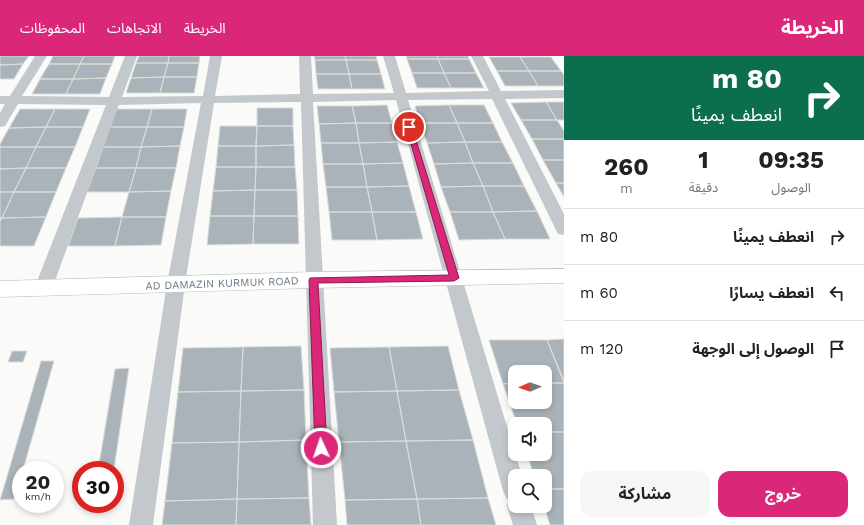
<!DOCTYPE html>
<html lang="ar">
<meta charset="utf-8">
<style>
:root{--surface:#fff;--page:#f6f6f6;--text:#222;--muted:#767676;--line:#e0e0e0;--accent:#db2777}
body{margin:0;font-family:"Work Sans","Noto Sans Arabic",sans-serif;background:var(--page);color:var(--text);direction:rtl;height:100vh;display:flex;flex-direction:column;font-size:15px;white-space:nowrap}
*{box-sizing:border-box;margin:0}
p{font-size:13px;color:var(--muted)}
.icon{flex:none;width:22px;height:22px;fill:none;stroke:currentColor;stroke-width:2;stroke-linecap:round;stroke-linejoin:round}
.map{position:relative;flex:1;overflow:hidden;direction:ltr}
.side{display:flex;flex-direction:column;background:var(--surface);width:300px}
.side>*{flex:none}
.hud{background:#0b6e4f;color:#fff;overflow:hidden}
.needle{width:26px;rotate:268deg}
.controls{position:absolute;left:508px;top:309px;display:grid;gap:8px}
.controls a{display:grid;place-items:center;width:44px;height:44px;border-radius:8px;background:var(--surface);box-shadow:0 2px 6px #0003;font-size:20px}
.speed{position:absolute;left:12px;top:405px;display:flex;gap:8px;font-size:20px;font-weight:700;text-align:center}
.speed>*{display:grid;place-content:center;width:52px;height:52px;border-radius:50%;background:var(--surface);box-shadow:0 2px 6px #0003;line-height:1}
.speed small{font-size:10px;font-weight:400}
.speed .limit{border:6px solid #d22;background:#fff;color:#111}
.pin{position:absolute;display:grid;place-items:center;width:34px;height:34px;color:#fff;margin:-17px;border:2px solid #fff;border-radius:50%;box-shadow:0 1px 4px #0007}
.me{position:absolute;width:44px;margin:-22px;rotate:357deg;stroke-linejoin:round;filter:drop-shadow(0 0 3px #0008)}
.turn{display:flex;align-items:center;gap:14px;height:84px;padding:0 16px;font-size:18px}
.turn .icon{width:52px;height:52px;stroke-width:2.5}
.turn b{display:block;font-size:28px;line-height:34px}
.eta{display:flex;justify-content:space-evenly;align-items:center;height:68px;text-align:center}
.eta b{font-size:24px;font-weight:700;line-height:28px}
.action{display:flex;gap:8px;margin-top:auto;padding:8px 16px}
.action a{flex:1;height:46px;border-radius:12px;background:var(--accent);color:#fff;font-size:16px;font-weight:700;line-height:46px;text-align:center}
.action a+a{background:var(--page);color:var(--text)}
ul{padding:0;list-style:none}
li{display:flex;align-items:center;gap:12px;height:56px;padding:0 16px;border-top:1px solid var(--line)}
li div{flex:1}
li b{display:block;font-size:15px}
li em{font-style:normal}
header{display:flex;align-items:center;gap:24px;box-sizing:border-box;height:56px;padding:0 20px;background:var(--accent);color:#fff}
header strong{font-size:19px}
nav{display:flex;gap:22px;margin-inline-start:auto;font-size:14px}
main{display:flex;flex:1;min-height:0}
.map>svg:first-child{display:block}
.building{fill:#aab3b9;stroke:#dcdcda}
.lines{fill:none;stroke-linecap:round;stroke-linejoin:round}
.trunk-casing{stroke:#b4b9bd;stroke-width:1}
.minor{fill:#c3c8cc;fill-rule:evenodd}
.trunk{fill:#fff;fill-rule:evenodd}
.route{fill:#db2777;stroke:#8e194d}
.labels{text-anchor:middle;stroke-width:4;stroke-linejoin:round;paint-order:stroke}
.street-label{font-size:11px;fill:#657683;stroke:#fff}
</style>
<header>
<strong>الخريطة</strong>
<nav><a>الخريطة</a><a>الاتجاهات</a><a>المحفوظات</a></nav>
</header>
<main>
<section class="side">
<div class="hud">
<div class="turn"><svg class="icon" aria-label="right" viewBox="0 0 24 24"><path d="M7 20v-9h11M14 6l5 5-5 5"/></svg><div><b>80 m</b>انعطف يمينًا</div></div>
</div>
<div class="eta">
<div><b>09:35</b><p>الوصول</p></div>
<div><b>1</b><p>دقيقة</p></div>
<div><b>260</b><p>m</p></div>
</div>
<ul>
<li><svg class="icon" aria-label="right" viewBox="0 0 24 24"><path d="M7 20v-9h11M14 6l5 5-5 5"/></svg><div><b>انعطف يمينًا</b></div><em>80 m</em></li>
<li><svg class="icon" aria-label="left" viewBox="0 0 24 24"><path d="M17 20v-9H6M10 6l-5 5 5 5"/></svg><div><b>انعطف يسارًا</b></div><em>60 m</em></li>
<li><svg class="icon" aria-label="arrive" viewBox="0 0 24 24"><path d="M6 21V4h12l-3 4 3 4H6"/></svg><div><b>الوصول إلى الوجهة</b></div><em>120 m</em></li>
</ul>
<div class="action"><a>خروج</a><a>مشاركة</a></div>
</section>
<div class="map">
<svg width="564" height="469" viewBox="0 0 564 469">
<rect width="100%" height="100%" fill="#fafaf8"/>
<path class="building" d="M0 0H29L23 8 0 9Z
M53 0H84L80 8H49Z
M84 0H115L112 8H80Z
M139 0H169L168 7H136Z
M169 0H200L199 7H168Z
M314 0H345L346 4H315Z
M345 0H376L377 4H346Z
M406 0H437L438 3H407Z
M437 0H468L469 3H438Z
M489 1H520L529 15H497Z
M520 1H551L561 15H529Z
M407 3H438L444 17H412Z
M438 3H469L476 17H444Z
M315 4H346L349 18H316Z
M346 4H377L381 18H349Z
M136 7H168L164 21 131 22Z
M168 7H199L197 21H164Z
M23 8 14 23H0V9Z
M49 8H80L73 23H40Z
M80 8H112L106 22 73 23Z
M497 15H529L538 30H505Z
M529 15H561L564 19V30H538Z
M412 17H444L451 32H417Z
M444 17H476L484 32H451Z
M316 18H349L352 33H318Z
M349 18H381L385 33H352Z
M164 21 160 37H126L131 22Z
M164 21H197L194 37H160Z
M106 22 100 38H66L73 23Z
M40 23H73L66 38H32Z
M546 46 557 64H521L511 47Z
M546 46H564V64H557Z
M387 49 392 67H356L352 50Z
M449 49 457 67H420L415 50Z
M449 49H484L493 67H457Z
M317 50H352L356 67 319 68Z
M257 52H293V70H257Z
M20 53H55L46 71 9 72Z
M55 53H90L83 71H46Z
M116 53H152L147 71H110Z
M152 53H187L184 71H147Z
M521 64H557L564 75V83H532Z
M356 67 359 87H321L319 68Z
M356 67H392L397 86 359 87Z
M420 67H457L465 86 427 87Z
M457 67H493L502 86H465Z
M220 70H257L256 90H218Z
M257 70H293L294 89 256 90Z
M46 71H83L75 91H36Z
M46 71 36 91H0V88L9 72Z
M110 71H147L141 91H103Z
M147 71H184L180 90 141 91Z
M532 83H564V104H543Z
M397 86 403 107 363 108 359 87Z
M465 86H502L513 107H473Z
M465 86 473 107 434 108 427 87Z
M321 87H359L363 108H323Z
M294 89 295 111H256V90Z
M180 90 176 112H136L141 91Z
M218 90H256V111H216Z
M0 91H36L26 112 0 113Z
M36 91H75L66 112H26Z
M103 91H141L136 112H96Z
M543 104H564V127H556Z
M403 107 409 130 367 131 363 108Z
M473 107 483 130 441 131 434 108Z
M473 107H513L524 130H483Z
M323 108H363L367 131H326Z
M216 111H256L255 134 213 135Z
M256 111H295L297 134H255Z
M26 112H66L56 136H14Z
M26 112 14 136H0V113Z
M96 112H136L129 136H87Z
M136 112H176L171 135 129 136Z
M556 127H564V141Z
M409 130 416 156H372L367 131Z
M483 130H524L537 155 493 156Z
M483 130 493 156H450L441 131Z
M326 131H367L372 156H329Z
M255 134H297L298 160H254Z
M255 134 254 160H210L213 135Z
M171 135 166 161H122L129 136Z
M0 136H14L2 162H0Z
M14 136H56L46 161 2 162Z
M537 155 550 183H505L493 156Z
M329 156H372L377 184H332Z
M372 156H416L423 183 377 184Z
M450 156H493L505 183 459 184Z
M210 160H254L253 188 207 189Z
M254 160H298L299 188H253Z
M46 161 34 190H0V165L2 162Z
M122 161H166L161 189 115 190Z
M122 161 115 190H68L78 162Z
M564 283V325L547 284Z
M489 284H547L564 327H545V316H515V327L503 328Z
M301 290 304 334 241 335 243 291Z
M448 290 459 334 397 335 389 291Z
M243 291 241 335 178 336 183 292Z
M389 291 397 335 334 336 330 292Z
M12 295H27L23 306H8Z
M41 305H54L23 414H21V421L14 443 0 444Z
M129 312 114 413 98 414 115 313Z
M515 327V346H545V327H564V376H545V368H517L503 328Z
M304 334 306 384 239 386 241 335Z
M459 334 473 384 406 385 397 335Z
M241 335 239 386 172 387 178 336Z
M397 335 406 385 339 386 334 336Z
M545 376H564V433H545V420H534L527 398H545Z
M306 384 309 442 237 443 239 386Z
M473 384 488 442 417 443 406 385Z
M406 385 417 443 345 444 339 386Z
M239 386 237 443 165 445 172 387Z
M545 433H564V469H550L544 450H545Z
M309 442 311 469H236L237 443Z
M488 442 496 469H421L417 443Z
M237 443 236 469H162L165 445Z
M417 443 421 469H347L345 444Z"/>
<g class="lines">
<g class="trunk-casing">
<path id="trunk" d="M564 213V227L313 232 0 241V225L313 216Z"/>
</g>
<path class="minor" d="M35 0H47L22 40 109 41 125 0H137L122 41 203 40 210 0H222L215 40 300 38 299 0H311L313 38 394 37 383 0H395L406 37 489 35 471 0H483L501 35 564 34V42L505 43 564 158V179L558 178 556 174 492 43 408 44 522 420H515V450H531L537 469H513L507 450 509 444 507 443 503 435 396 44 313 46 337 469H313L301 46 214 47 185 228 153 469H129L167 228 201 47 119 49 52 233 49 237 43 239 37 237 34 233 106 49 18 48 5 70 0 71V57L5 48H0V40H10Z"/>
<use href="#trunk" class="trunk"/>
</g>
<path class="route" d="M407 69 412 71 459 222 454 225 318 227 327 392 325 396 321 397 317 396 315 392 309 224 310 222 449 219 406 71Z"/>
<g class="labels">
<g class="street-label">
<text transform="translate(222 227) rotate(-2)" y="4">AD DAMAZIN KURMUK ROAD</text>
</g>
</g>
</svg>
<div class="controls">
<a><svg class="needle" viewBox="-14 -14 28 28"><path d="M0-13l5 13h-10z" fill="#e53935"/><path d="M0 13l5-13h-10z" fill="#767676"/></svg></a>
<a><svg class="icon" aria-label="sound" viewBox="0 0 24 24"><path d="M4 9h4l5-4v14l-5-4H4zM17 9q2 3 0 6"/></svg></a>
<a><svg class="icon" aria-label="search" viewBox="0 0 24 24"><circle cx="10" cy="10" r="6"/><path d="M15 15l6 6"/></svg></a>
</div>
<div class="speed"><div>20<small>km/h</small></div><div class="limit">30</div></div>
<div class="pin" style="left:409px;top:71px;background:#d93025"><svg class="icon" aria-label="arrive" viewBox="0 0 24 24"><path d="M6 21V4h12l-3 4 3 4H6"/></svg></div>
<svg class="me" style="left:321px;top:392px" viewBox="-20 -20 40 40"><circle r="17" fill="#db2777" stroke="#fff" stroke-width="3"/><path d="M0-11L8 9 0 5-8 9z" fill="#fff"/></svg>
</div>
</main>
